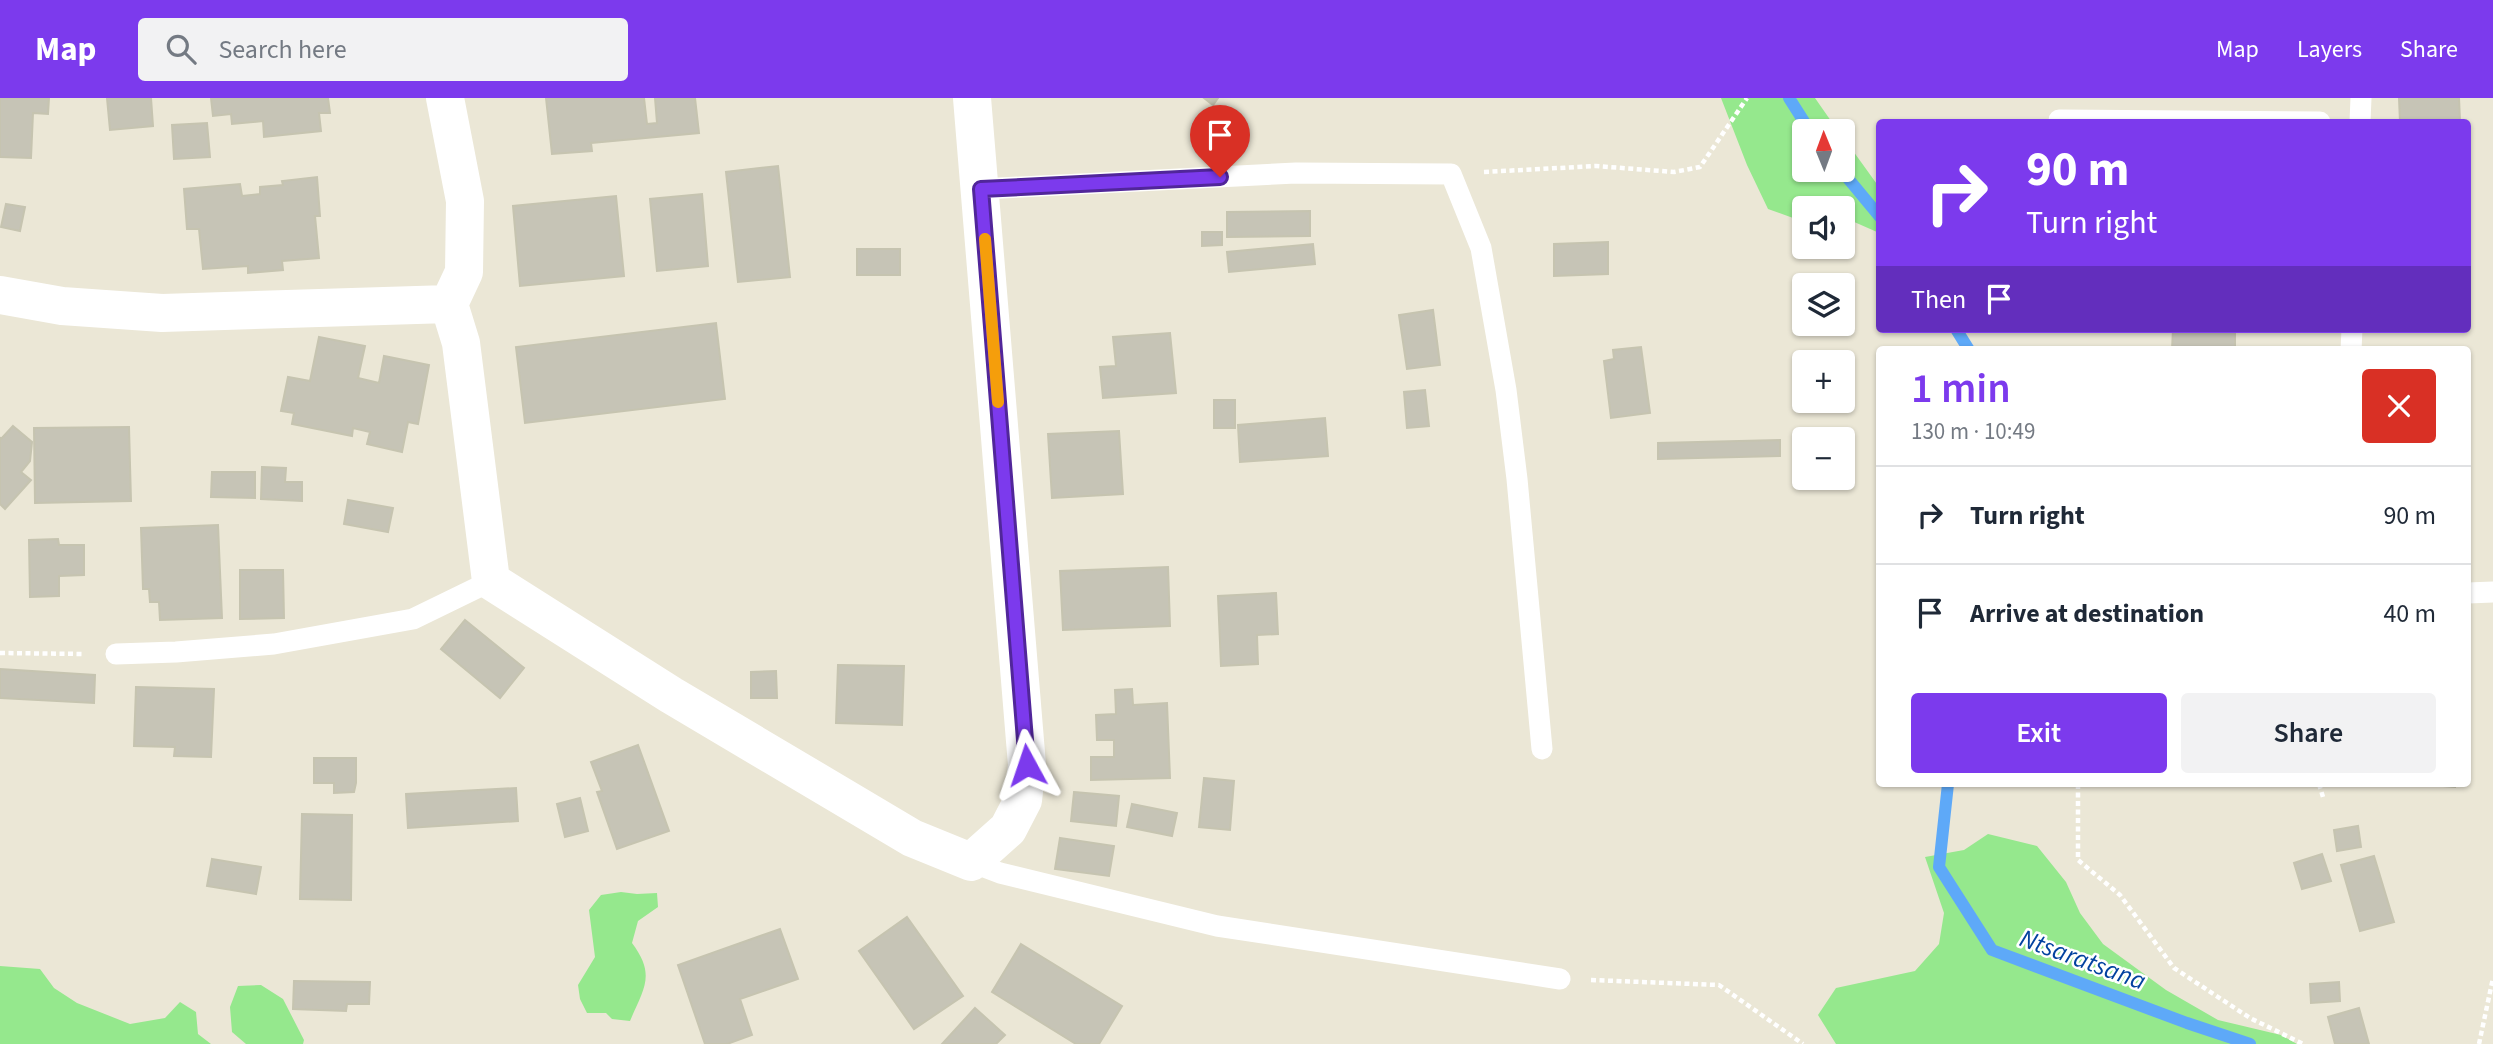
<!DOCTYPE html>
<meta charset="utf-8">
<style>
:root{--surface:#fff;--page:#f2f2f3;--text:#1f2937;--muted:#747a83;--line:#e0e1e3;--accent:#7c3aed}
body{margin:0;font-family:"Source Sans 3",sans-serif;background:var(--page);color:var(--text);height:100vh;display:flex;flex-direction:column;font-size:26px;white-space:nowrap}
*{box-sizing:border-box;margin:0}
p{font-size:23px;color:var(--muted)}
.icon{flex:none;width:38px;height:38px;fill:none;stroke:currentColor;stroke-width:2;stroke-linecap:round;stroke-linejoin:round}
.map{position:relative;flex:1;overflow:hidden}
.details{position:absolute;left:1876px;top:248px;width:595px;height:441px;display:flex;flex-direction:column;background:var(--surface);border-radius:7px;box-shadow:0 2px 5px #0004}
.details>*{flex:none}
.top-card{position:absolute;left:1876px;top:21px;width:595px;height:214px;border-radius:7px;box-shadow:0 2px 5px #0004;background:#7c3aed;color:#fff;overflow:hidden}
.needle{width:46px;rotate:359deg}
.tools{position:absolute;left:1792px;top:21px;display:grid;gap:14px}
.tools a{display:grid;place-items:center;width:63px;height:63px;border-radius:7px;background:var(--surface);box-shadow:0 2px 5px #0004;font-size:35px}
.pin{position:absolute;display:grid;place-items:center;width:60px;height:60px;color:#fff;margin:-72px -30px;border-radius:50% 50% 50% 0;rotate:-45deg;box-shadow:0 0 7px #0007}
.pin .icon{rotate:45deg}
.me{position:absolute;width:77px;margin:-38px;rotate:355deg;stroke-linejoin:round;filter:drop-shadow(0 0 5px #0008)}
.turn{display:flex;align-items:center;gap:24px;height:147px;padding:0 35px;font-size:32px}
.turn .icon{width:91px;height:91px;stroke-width:2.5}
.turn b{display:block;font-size:49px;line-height:60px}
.then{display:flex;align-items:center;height:66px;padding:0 35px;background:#0003;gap:14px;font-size:26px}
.round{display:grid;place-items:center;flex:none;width:74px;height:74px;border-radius:7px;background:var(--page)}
.head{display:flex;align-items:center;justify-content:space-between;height:119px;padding:0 35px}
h1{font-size:42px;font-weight:600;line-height:52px;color:var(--accent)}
.primary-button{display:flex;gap:14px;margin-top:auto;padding:14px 35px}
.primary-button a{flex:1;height:80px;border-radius:7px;background:var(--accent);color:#fff;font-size:28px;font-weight:600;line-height:80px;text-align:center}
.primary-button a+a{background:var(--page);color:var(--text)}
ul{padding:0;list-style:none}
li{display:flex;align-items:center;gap:21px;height:98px;padding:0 35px;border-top:2px solid var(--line)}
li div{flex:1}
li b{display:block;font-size:26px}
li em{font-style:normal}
header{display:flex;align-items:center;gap:42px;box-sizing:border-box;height:98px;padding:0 35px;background:var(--accent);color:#fff}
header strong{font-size:33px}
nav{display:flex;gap:38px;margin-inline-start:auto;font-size:24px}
.search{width:490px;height:63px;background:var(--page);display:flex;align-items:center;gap:18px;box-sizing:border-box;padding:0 24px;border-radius:7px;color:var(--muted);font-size:26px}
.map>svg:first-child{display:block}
.green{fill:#95e88d}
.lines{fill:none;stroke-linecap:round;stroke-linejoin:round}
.stream{stroke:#5ea9f8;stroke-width:12}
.building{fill:#c6c4b6;stroke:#c6c4b0;stroke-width:2}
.path{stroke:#fff;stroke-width:4.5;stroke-dasharray:5 3.5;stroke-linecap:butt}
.lane{stroke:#fff;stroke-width:21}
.street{stroke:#fff;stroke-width:38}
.route-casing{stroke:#51269a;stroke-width:18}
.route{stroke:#7c3aed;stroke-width:12}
.slow{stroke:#f59e0b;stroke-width:12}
.labels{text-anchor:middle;stroke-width:5;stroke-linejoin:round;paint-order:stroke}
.water-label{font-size:26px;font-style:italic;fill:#02429f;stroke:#fff}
</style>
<header>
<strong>Map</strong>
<div class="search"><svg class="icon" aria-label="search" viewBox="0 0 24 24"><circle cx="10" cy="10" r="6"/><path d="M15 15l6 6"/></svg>Search here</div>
<nav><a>Map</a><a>Layers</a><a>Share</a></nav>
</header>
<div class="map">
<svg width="2493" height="946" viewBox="0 0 2493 946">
<rect width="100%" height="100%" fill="#ebe7d6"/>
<path class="green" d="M1721 0H1815L1838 33H1804V72H1843V39L1879 89V140L1877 134 1852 123 1843 126V110H1804V124L1768 111 1747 67Z
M1988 736 2037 748 2066 784 2080 815 2103 846 2166 892 2218 922 2281 937 2297 946H1836L1818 917 1836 890 1915 873 1939 846 1944 815 1925 759 1964 752Z
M621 794 637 796 657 795 658 809 638 823 632 845C656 877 644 890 630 923L612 921 606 915H587L580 901 578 887 595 859 589 812 601 797Z
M0 868 40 871 54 890 77 905 130 926 165 920 180 904 196 914 198 936 211 946H0Z
M261 887 283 901 304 942 303 946H246L232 934 230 909 238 888Z"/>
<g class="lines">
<path class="stream" d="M1789 0 1810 33
M1841 72 1880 119
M1956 231 1969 252
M1948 686 1939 769 1992 852 2187 925 2250 946"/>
</g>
<path class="building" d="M0 0H49L48 16 33 15 31 60 0 59Z
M107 0H151L153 28 110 32Z
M211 0H328L330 15H319L321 33 264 39 263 23 232 26 231 16 213 18Z
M546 0H644L647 26 657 25 655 0H695L699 35 591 45 592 53 552 56Z
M1204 0H1218L1213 7Z
M2399 0H2459L2460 23 2400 24Z
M207 25 210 59 174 61 172 27Z
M778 68 790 179 738 184 726 74Z
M317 79 320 118H315L319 160 282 163 283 172 248 175V168L203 171 199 131H187L184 91 240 86 242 98 260 96V89L283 87 282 83Z
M702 96 708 168 657 173 650 101Z
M616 98 624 178 520 188 513 108Z
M6 106 25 109 20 133 1 129Z
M1310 113V138L1227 139V114Z
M1202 134H1222V147L1202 148Z
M1608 144V176L1554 178V146Z
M1313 146 1315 166 1229 174 1227 154Z
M857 151H900V177H857Z
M1433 212 1440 267 1407 271 1399 217Z
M716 225 725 301 525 325 516 249Z
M2173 231H2235V252H2172Z
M1170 235 1176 295 1103 300 1100 269 1116 268 1113 239Z
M319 239 365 248 358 280 379 285 384 258 429 267 418 326 408 324 402 354 367 346 370 334 353 330 352 338 292 326 294 315 281 313 288 279 310 283Z
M1641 249 1650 315 1611 320 1604 263 1614 261 1613 252Z
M1425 292 1429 328 1407 330 1404 294Z
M1214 302H1235V330H1214Z
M1325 320 1328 358 1240 364 1238 327Z
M13 328 32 344 30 363 21 374 31 382 5 411 0 406V340L1 341Z
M129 329 131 403 35 405 34 330Z
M1119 333 1123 396 1052 400 1048 336Z
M1780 342V358L1658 361V345Z
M262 369 286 370 285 384H302V403L261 401Z
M212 374H255V400L211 399Z
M348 402 393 410 388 434 344 426Z
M218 427 222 520 160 522 159 504H150L149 491H143L141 430Z
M58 441 59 447H84V477L59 478V498L30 499 29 442Z
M1168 469 1170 528 1063 532 1060 473Z
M240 472H283L284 520 240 521Z
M1276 495 1278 536 1257 537 1258 566 1221 568 1218 498Z
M465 522 524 570 500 600 441 551Z
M838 567 904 568 902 627 836 625Z
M0 571 95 577 94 605 0 600Z
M776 573 777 600H751V574Z
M136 589 214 591 211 659 174 658 175 649 134 648Z
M1132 591 1133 607 1167 605 1170 680 1091 682V659H1114V642H1097L1096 617 1116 616 1115 592Z
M638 647 669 733 617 751 597 694 602 693 591 664Z
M314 660H356V685L354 694 334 695V685H314Z
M1204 680 1234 683 1230 732 1199 729Z
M2431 686H2455V689L2431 687Z
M516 690 518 723 408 730 406 696Z
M1074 694 1119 698 1116 728 1071 723Z
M580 700 588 733 565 739 557 706Z
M1132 706 1177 715 1172 738 1127 729Z
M302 716 352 717 351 802 300 801Z
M2358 728 2361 749 2337 753 2334 732Z
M1060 740 1114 748 1109 778 1055 771Z
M2322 756 2331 783 2302 791 2294 765Z
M2374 758 2394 824 2360 833 2341 767Z
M212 761 261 769 256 796 207 788Z
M907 819 963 898 914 931 859 853Z
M780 831 798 881 740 901 752 937 727 946H705L678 867Z
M1021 846 1122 908 1099 946H1076L992 894Z
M294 883 370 884 369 906H347L346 913 293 911Z
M2339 884 2340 903 2311 905 2310 886Z
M975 910 1005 937 996 946H942Z
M2359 910 2369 946H2335L2328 919Z"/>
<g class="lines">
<path class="path" d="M1484 74 1596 68 1674 74 1700 69 1747 0
M0 555 84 556
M2078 686V762L2120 797 2174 870 2250 920 2303 946
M2319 686 2323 699
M1591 882 1719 887 1803 946
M2479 946 2493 880"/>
<path class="lane" d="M2059 22 2320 24
M2360 24 2361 0
M981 91 1296 75 1451 76 1481 150 1506 292 1517 381 1542 651
M2351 252 2352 231
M2468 495 2493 494
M116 556 176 554 274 546 413 521 491 483
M971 764 1000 775 1217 828 1560 881"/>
<path class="street" d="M445 0 465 103 464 174 449 206 461 245 491 483 671 597 912 740 971 764 1008 731 1023 702 1027 667 972 0
M0 197 62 208 162 215 449 206"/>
</g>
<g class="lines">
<g class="route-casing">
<path id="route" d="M1027 667 981 91 1220 79"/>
</g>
<use href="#route" class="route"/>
<path class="slow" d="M985 141 998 304"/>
</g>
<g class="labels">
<g class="water-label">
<text transform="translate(2083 861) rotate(20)" y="9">Ntsaratsana</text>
</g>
</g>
</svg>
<div class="tools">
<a><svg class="needle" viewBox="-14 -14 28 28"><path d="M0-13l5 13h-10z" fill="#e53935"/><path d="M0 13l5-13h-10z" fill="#747a83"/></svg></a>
<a><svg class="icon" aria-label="sound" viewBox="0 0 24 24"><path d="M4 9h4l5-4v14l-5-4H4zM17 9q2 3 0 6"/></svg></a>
<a><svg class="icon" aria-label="layers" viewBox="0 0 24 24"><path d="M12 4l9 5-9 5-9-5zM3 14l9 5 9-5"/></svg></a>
<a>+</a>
<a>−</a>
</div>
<div class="pin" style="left:1220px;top:79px;background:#d93025"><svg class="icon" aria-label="arrive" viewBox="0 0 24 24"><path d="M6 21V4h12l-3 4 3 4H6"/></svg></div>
<svg class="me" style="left:1027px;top:667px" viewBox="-20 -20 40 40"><path d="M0-17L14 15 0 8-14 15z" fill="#7c3aed" stroke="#fff" stroke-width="4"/></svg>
<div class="top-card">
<div class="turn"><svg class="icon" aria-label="right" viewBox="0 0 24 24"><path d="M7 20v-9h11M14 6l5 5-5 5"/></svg><div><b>90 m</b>Turn right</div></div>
<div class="then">Then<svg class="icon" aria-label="arrive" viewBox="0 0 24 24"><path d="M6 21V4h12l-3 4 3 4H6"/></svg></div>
</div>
<section class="details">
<div class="head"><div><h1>1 min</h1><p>130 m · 10:49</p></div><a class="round" style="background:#d93025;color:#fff"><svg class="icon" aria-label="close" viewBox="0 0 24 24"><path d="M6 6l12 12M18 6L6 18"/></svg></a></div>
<ul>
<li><svg class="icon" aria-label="right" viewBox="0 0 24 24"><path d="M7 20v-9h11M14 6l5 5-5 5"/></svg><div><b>Turn right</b></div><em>90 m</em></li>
<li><svg class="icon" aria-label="arrive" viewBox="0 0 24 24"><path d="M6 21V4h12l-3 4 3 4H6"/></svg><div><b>Arrive at destination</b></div><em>40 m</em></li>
</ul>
<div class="primary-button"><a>Exit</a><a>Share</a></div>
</section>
</div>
